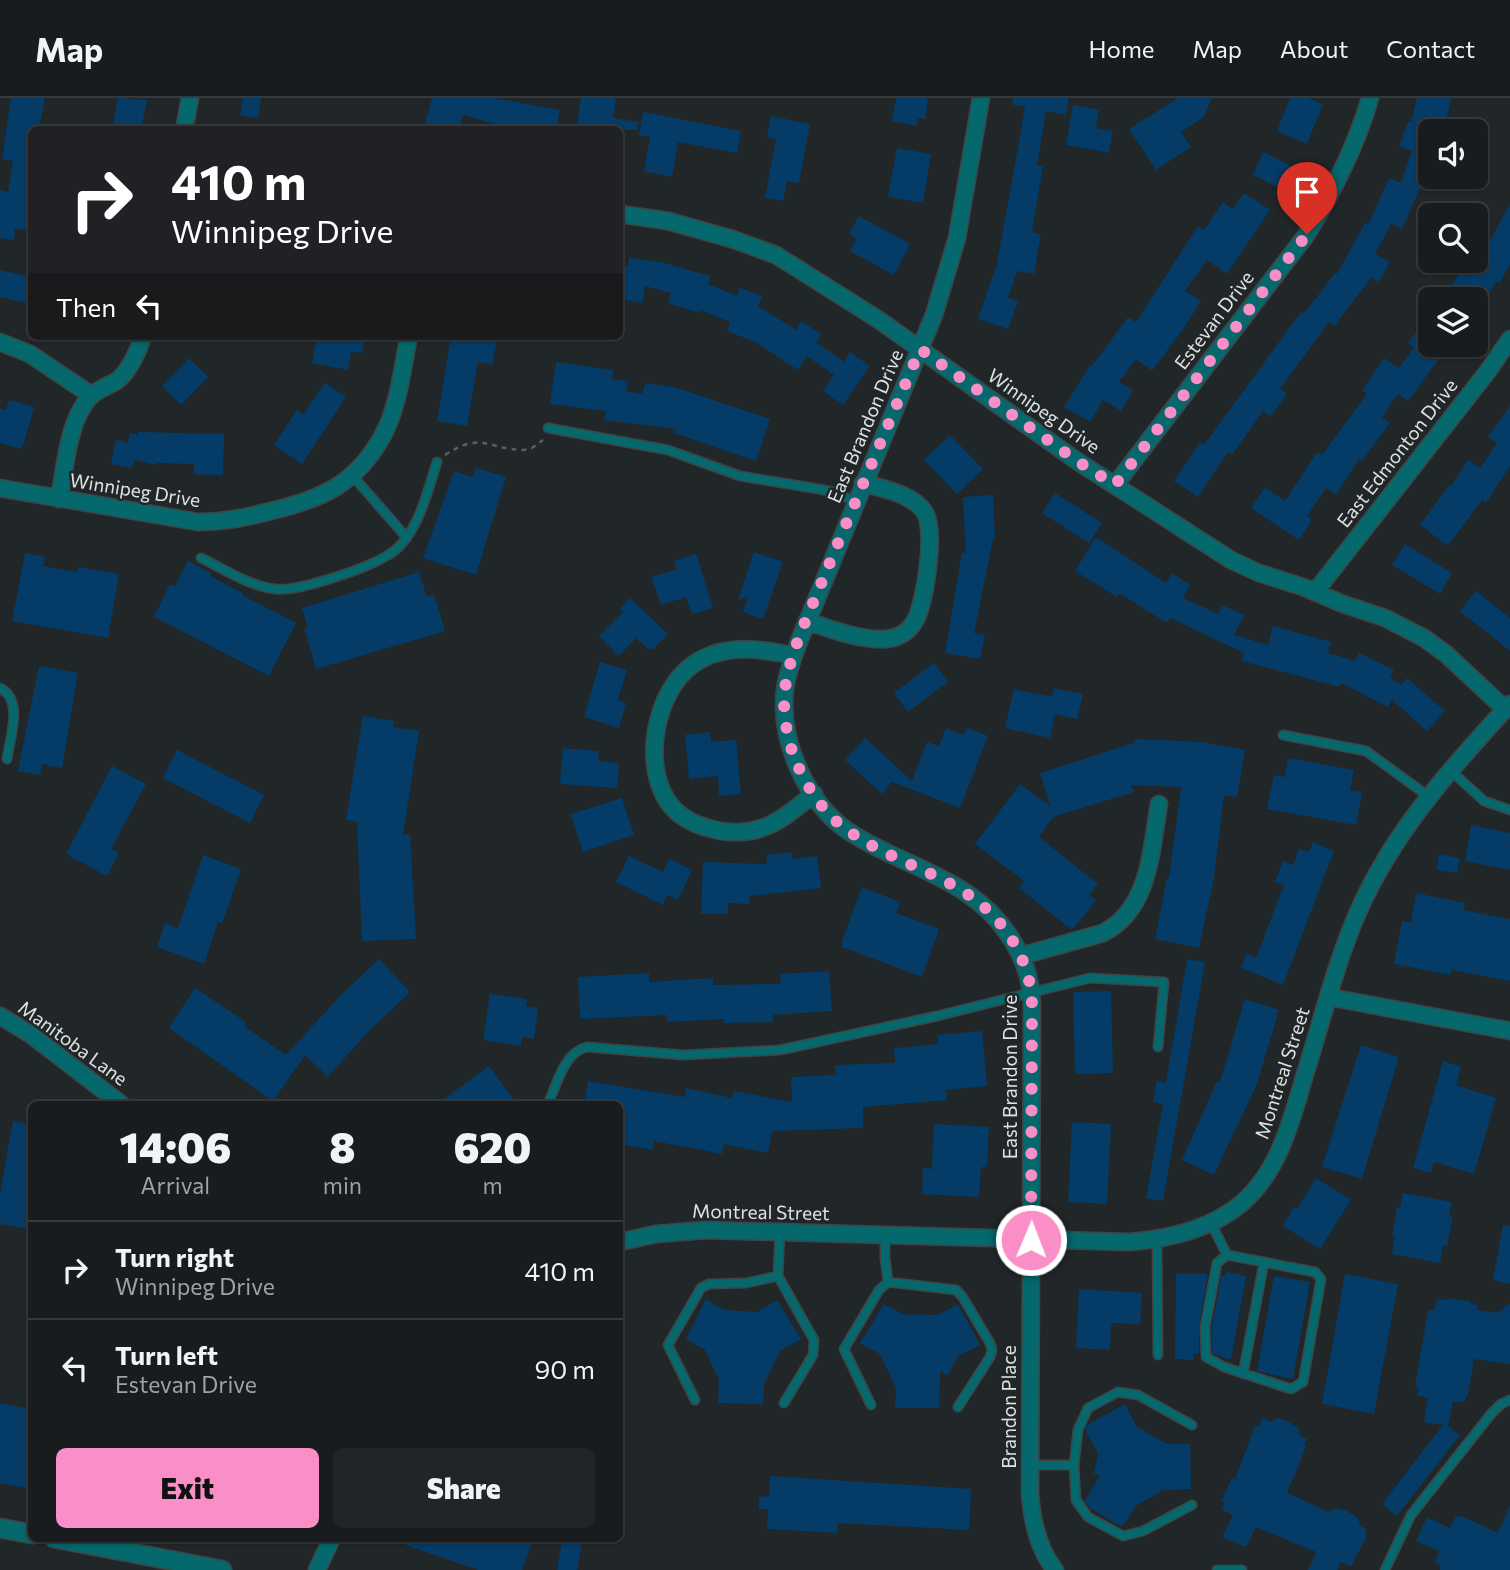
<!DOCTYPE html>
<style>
:root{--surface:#191c1e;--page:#222527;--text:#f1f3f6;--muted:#9fa1a4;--line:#373a3c;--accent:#fa8fc7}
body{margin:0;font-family:Commissioner,sans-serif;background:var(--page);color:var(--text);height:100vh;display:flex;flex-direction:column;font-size:26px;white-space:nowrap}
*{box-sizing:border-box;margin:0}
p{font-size:23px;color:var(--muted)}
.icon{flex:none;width:38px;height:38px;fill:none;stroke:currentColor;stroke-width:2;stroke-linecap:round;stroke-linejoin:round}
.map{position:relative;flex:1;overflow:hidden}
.side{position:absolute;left:28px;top:1003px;width:595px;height:441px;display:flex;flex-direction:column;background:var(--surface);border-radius:10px;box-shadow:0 2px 5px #0004,0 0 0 2px var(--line)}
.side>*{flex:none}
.top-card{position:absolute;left:28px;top:28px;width:595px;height:214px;border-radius:10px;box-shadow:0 2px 5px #0004,0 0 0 2px var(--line);background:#202124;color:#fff;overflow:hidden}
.buttons{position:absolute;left:1418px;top:21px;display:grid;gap:14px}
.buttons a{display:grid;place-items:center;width:70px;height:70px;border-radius:10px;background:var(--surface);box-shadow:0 2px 5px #0004,0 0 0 2px var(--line);font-size:35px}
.pin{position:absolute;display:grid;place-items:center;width:60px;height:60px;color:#fff;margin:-72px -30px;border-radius:50% 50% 50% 0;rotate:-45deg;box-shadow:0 0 7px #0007}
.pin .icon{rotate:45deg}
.me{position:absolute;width:77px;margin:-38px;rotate:1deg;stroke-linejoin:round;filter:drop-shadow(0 0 5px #0008)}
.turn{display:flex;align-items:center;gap:24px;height:147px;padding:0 28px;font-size:32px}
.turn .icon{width:91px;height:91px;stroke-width:2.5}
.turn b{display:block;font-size:49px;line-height:60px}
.then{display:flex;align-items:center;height:66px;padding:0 28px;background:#0003;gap:14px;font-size:26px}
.eta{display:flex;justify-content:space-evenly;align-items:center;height:119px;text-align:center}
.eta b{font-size:42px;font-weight:800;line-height:49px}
.action{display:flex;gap:14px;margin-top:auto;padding:14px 28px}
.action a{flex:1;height:80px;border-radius:10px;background:var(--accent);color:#111;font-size:28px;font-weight:800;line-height:80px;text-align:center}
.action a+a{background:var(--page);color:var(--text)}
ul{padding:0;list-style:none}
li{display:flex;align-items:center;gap:21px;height:98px;padding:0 28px;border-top:2px solid var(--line)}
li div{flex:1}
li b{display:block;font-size:26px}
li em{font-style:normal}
header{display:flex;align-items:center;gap:42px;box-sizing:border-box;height:98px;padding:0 35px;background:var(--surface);border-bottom:2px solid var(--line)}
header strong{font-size:33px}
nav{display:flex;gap:38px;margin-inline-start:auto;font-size:24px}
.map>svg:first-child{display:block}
.building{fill:#043c67}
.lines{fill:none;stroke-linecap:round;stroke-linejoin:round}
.service-casing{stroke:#3f4446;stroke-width:11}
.minor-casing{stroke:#3f4446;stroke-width:19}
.tertiary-casing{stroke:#3f4446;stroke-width:21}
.path{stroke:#5a5f60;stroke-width:2.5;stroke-dasharray:5 5;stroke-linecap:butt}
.service{stroke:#04686c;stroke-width:8}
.minor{stroke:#04686c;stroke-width:16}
.tertiary{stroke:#04686c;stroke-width:18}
.route{stroke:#fa8fc7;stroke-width:12;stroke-dasharray:0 21.6}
.labels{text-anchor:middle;stroke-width:5;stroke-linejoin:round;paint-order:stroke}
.street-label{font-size:19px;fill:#dee2e3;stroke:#212628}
</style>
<header>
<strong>Map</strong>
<nav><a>Home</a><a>Map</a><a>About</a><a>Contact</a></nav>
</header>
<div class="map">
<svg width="1510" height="1472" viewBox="0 0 1510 1472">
<rect width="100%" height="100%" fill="#212628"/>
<path class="building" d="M11 0H45L39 30 32 29V98L26 132 15 130 14 142 0 140V92L8 94 13 63 2 61Z
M118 0 147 2 141 32H112Z
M243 0H261L258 20 240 17Z
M432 0H494L560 12 556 32H499V27L463 17 459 32H444L425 26Z
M581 0H616L613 20 638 24 637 32H590V29L577 27Z
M896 0H928L925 21 918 20 916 28 892 23Z
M1013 0H1069L1066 17 1046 13 1037 67 1043 68 1032 134 1041 136 1034 176 1017 173 1008 200 1018 203 1008 231 978 221 997 166 1020 39 1025 9 1013 7Z
M1178 0H1212L1204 19 1181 34 1191 49 1156 72 1129 31Z
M1290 0H1308L1323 6 1307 46 1277 33Z
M1417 0H1451L1444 33H1430V84L1424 81 1402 131 1391 126 1375 156 1390 164 1379 184 1371 180 1334 228 1329 224 1280 291 1287 296 1270 319 1263 313 1232 357 1228 354 1198 399 1174 383 1200 344 1204 347 1301 214 1304 216 1335 175 1337 176 1365 125 1368 127 1389 80 1401 85 1412 53 1399 48 1408 23 1411 24Z
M1073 7 1099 12 1096 30 1113 33 1109 55 1066 47Z
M643 14 741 33 737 55 678 44 672 79 644 73 650 39 639 37Z
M771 18 810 26 799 85 787 83 783 103 765 100 776 41 767 40Z
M897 50 931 56 923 105 888 99Z
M1263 54 1296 70 1285 93 1253 77Z
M1244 95 1270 112 1227 176 1207 162 1185 193 1201 203 1184 230 1152 273 1136 261 1119 284 1133 292 1121 313 1103 302 1090 324 1064 309 1090 267 1092 268 1128 219 1136 224 1198 128 1204 132 1223 104 1233 111Z
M1510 106V166L1500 185 1497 183 1485 201H1442L1462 173 1470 179Z
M859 118 910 146 894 177 850 153 857 140 849 136Z
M629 160 661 164 710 178 708 186 737 198 740 190 762 198 758 208 796 232 801 223 821 236 816 244 844 264 850 254 870 268 843 307 823 293 834 277 807 258 798 272 755 244 727 233 730 224 700 212 699 215 668 205 671 195 645 188 642 205 620 201V166L628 168Z
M0 172 32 179V206L0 199Z
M1430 215V247H1449L1408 303 1398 296 1382 319 1390 325 1362 363 1359 361 1336 397 1326 390 1307 418 1312 422 1299 442 1251 410 1265 389 1285 403 1317 354 1322 357 1367 296 1362 292 1384 260 1399 270 1414 250 1408 245Z
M317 238H365L362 255 351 254 348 272 312 265Z
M451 238H498L492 267 478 264 467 328 437 323Z
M189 260 208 279 181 307 162 288Z
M556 264 613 272 612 281 628 283 626 293 642 296 645 285 674 289 770 321 756 363 674 335 676 331 604 322 606 313 550 306Z
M325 285 346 299 302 366 274 347 297 312 303 317Z
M9 302 34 309 22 351 0 345V310L6 312Z
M1510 308V368L1486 405 1482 402 1448 448 1420 427 1449 387 1451 388 1468 362 1480 370 1497 345 1488 339Z
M138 334 224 336 223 377 194 376V366L156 365V367L134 362 132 370 111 366 116 342 128 345 130 335 138 337Z
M950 337 983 371 957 396 924 362Z
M476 370 506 379 476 477 423 460 454 373 473 379Z
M1055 395 1102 425 1089 445 1042 415Z
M993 397 995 441H993L974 535 985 537 980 561 945 555 962 455H966L963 399Z
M1096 439 1166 485 1172 475 1190 487 1183 500 1218 516 1222 507 1244 517 1234 537 1268 547 1273 528 1331 544 1328 555 1355 563 1359 555 1394 572 1390 579 1401 587 1407 580 1445 613 1427 633 1392 602 1388 609 1341 585 1340 589 1242 563 1244 555 1170 520 1167 525 1119 495 1117 499 1075 473Z
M1405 446 1452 475 1440 496 1392 467Z
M754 454 783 464 763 521 743 514 748 498 738 502Z
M25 455 45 459 43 468 77 474 78 469 119 476 108 540 12 523Z
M696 456 713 510 692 516 686 499 661 507 651 479 677 471 674 463Z
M188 463 211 475 210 478 243 495 242 497 296 525 269 578 154 519 170 486 175 488Z
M419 474 427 499 434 497 445 533 316 571 304 529 308 531 302 510Z
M1476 493 1510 520V553L1460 513Z
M630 500 668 536 653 551H648L636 540 619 558 599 538 623 514 620 511Z
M600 564 627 572 618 602 626 605 619 630 584 619Z
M934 565 948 584 908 614 894 595Z
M39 568 78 575 62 670 42 666 40 677 18 673Z
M1054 590 1083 596 1077 621 1055 616 1050 640 1005 630 1014 591 1052 599Z
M363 618 394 623 393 629 419 633 403 737 410 736 416 841 362 843 357 724 346 722Z
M946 630 964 637 967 630 988 638 960 710 892 684 882 696 845 662 865 640 912 683 927 644 939 648Z
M710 634 711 644 736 642 741 696 719 698 718 678 689 681 685 637Z
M1135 641 1202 644 1245 652 1237 699 1224 697 1214 780 1199 850 1155 841 1167 780H1169L1181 689 1131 687 1134 694 1053 719 1039 739 1098 786 1089 797 1096 802 1072 832 1019 790 1024 783 975 746 1020 686 1050 708 1040 675 1134 645Z
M563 650 599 653 598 663 619 665 617 690 560 686Z
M177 652 264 697 250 725 163 680Z
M1288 660 1354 672 1350 692 1362 694 1356 727 1267 711 1274 677 1285 679Z
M112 668 146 686 111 751 119 755 107 778 66 756Z
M622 700 634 737 583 754 571 716Z
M1471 727 1510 735V772L1465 763Z
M1313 744 1334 753 1283 887 1241 870 1246 856 1256 860 1284 787 1275 784 1283 763 1293 767 1299 751 1309 754Z
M792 754 793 761 817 758 821 790 750 798 749 806 728 805V816H701L703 764 767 766 766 757Z
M1439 756 1460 760 1457 775 1437 772Z
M203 757 241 771 222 825 218 824 204 866 157 849 165 825 178 830Z
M629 758 663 774 669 761 692 772 678 802 667 797 663 807 616 784Z
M862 789 900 804 896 815 939 831 922 879 842 849V843Z
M1416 795 1465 805 1463 812 1510 821V883L1452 872 1451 877 1394 866 1402 823 1411 825Z
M379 861 410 894 366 936 328 979 305 957 273 1003 169 930 195 890 246 924 244 928 286 957 341 897Z
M1187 861 1205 864 1163 1103 1146 1100 1163 1006 1153 1004 1157 983 1166 985Z
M829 873 832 913 773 917V924L724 925V921L667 924V917L580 921 578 879 649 875V884L713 880V887L781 886 780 876Z
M1111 893 1113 975 1075 976 1073 894Z
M490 896 527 901 526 908 538 910 534 941 522 939 521 948 483 942Z
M1245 901 1279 912 1257 986 1214 1077 1182 1062 1217 983 1220 984Z
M982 933 987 988 946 992 947 1002 863 1009V1030L772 1033 768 1055 724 1046 722 1056 654 1043 653 1052 620 1046V1006H584L588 983 685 999 686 990 732 1000 734 993 792 1004 791 979 836 977 835 967 895 965 894 950 938 946 937 937Z
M1361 947 1399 959 1362 1081 1322 1069Z
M1443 963 1461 969 1456 987 1496 1000 1474 1076 1434 1064 1431 1075 1413 1070Z
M489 968 517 1006H437Z
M13 1023 32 1026 29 1064H32V1110L28 1131 0 1126V1096Z
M1072 1024 1111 1026 1107 1106 1068 1104Z
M934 1026 989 1029 987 1069H981L979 1099 922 1096 923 1070 932 1071Z
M1316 1080 1351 1102 1320 1151 1283 1128 1294 1109 1297 1111Z
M1403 1095 1452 1104 1449 1118 1453 1119 1447 1148 1443 1147 1440 1165 1392 1156 1395 1139 1392 1138 1397 1109 1400 1110Z
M1503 1127 1510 1128V1186L1493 1182Z
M1226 1174 1246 1178 1231 1262 1212 1255V1229L1221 1178H1225Z
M1176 1176H1208L1199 1228V1256L1194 1255V1262L1175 1261Z
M1345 1176 1398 1186 1374 1316 1322 1306Z
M1274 1178 1310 1184 1293 1281 1257 1273Z
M1079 1191 1142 1195 1140 1226 1111 1225 1110 1252 1076 1250Z
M1447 1200 1470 1203V1205L1478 1207 1477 1212 1497 1215 1510 1205V1266L1474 1261 1468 1297 1466 1298 1465 1304H1453L1448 1328 1460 1337 1397 1418 1382 1406 1443 1327 1424 1324 1428 1300 1417 1297 1418 1289 1415 1288 1428 1213 1435 1211 1437 1201 1446 1202Z
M706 1201 724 1212 757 1214 777 1202 801 1241 780 1253 764 1286 763 1306 718 1305 719 1282 705 1252 686 1241Z
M884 1206 903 1216 938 1217 958 1206 980 1247 958 1258 948 1277 940 1273 939 1310H895L896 1290 880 1256 860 1245Z
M0 1305 32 1311V1391L0 1385Z
M1125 1306 1137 1329 1167 1346H1190L1191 1391 1163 1392 1136 1408 1122 1429 1091 1411 1085 1403 1100 1377 1094 1376 1098 1355 1085 1332 1087 1327Z
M1263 1320 1270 1324 1278 1320 1288 1323 1299 1331 1300 1338 1307 1341 1304 1348 1306 1349 1287 1395 1329 1414 1336 1410 1347 1413 1358 1420 1360 1428 1367 1431 1365 1438 1366 1440 1351 1468 1340 1464 1337 1472H1308L1316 1454 1256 1429 1246 1449 1222 1439 1233 1417 1222 1412 1225 1404 1221 1403 1232 1380 1235 1381 1255 1328 1258 1329Z
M770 1378 971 1391 969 1432 838 1425 837 1435 767 1431 768 1411H759V1398L769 1399Z
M1510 1407V1472H1440L1441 1468 1435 1465 1439 1453 1416 1443 1427 1419 1450 1430 1456 1418 1464 1419 1498 1435Z
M393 1440H522L532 1444 522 1472H478L392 1442Z
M562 1442 582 1445 577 1472H557Z"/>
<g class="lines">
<g class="service-casing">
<path id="service" d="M548 330 668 352 740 378 819 391 838 395 855 404
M352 377 407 440
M201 460C224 471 251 489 276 491 298 494 368 470 388 457 396 453 402 446 407 439 422 418 429 389 437 364
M0 590C24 602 10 639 7 661
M1283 637 1366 653 1428 698
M1450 672 1484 703 1510 712
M548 1006C557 986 564 954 587 949L684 957 780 952 937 918 1090 880 1164 884 1158 949
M1211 1125 1227 1157
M780 1134 778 1178 814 1242 813 1257 784 1305
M1157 1142 1158 1257
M1227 1157 1315 1174 1321 1181 1303 1284 1291 1291 1224 1269 1206 1259 1205 1229 1217 1165Z
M888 1184 956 1192 962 1198 990 1245 992 1252 990 1259 958 1309
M1243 1276 1264 1164
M695 1302 668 1247 701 1190 709 1186 746 1185 778 1178
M871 1307 844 1251 879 1192 888 1184 885 1160V1137
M1030 1367H1074
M1192 1407 1143 1433 1123 1438 1088 1419 1076 1402 1074 1367 1078 1332 1088 1310 1118 1294 1138 1297 1192 1327
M1217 1472H1226
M1229 1472H1242
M1385 1472 1411 1417 1491 1316 1501 1306 1510 1302"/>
</g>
<g class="minor-casing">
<path id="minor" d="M981 0 957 140 934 217 800 541C794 557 787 574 785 592 779 642 806 704 848 733 902 769 970 779 1008 836 1023 858 1031 879 1032 906L1030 1396C1032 1423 1038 1451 1055 1472
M184 32 190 0
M620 116 668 123 732 141 776 157 879 222 1077 363 1231 462 1259 475 1303 489 1343 506 1385 520 1424 540 1446 556 1505 611
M0 244 30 256 91 297
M1115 387 1307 136C1334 92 1356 49 1370 0
M0 390 198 424C222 424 244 420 267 414 320 402 356 387 383 337 399 307 402 271 409 238
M59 401C65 372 68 320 91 298 97 292 107 288 115 284 129 275 138 253 143 238
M1315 494 1488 273 1510 241
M807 523C829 531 873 547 896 539 905 536 912 529 916 521 925 503 936 433 925 415 914 396 883 391 863 385
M794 558C763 551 729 546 700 562 659 584 643 654 663 695 672 715 691 726 712 731 729 736 749 735 765 729 783 722 798 708 814 696
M1021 858 1103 835C1150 811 1151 752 1159 706
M1329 899 1510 933
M0 918 30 936 121 1006
M620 1144 656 1136 706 1132 1129 1144C1169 1141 1210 1132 1242 1105 1281 1071 1292 1019 1306 973 1324 916 1338 855 1364 801 1400 726 1454 667 1510 606
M317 1472 332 1440"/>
</g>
<g class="tertiary-casing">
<path id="tertiary" d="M0 1430 32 1436
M54 1440 222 1472"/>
</g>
<path class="path" d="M445 357C482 333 486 351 524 352L532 350 543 342"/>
<use href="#service" class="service"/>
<use href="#minor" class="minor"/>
<use href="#tertiary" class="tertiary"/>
</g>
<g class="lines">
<path class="route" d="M1031 1142 1032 906C1031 880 1023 858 1009 837 967 776 901 772 846 731 822 714 805 686 794 659 787 638 782 614 785 591 790 554 809 516 823 481 855 404 888 328 920 251L1077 363 1115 387 1307 136"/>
</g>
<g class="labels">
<g class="street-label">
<text transform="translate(1214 222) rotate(-53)" y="7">Estevan Drive</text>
<text transform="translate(1044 313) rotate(35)" y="7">Winnipeg Drive</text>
<text transform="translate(865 328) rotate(-67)" y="7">East Brandon Drive</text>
<text transform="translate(1397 355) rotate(-52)" y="7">East Edmonton Drive</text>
<text transform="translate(135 392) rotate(9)" y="7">Winnipeg Drive</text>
<text transform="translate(73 945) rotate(36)" y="7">Manitoba Lane</text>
<text transform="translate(1282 975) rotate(-72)" y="7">Montreal Street</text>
<text transform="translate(1010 979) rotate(-90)" y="7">East Brandon Drive</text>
<text transform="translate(761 1114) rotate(1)" y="7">Montreal Street</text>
<text transform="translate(1009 1309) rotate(-90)" y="7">Brandon Place</text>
</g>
</g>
</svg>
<div class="buttons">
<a><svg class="icon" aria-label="sound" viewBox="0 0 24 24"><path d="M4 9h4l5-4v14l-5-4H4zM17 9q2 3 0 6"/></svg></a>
<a><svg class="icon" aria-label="search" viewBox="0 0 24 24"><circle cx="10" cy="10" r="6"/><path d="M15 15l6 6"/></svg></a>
<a><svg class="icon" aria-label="layers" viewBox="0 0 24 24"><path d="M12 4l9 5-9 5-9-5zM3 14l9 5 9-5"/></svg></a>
</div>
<div class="pin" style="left:1307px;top:136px;background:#d93025"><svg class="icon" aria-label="arrive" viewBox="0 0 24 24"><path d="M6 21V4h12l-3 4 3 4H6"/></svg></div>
<svg class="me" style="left:1031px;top:1142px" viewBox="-20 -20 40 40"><circle r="17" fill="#fa8fc7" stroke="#fff" stroke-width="3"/><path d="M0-11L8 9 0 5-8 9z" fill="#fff"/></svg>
<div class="top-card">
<div class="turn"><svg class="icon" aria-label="right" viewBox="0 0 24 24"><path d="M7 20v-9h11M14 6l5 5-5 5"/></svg><div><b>410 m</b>Winnipeg Drive</div></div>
<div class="then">Then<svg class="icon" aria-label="left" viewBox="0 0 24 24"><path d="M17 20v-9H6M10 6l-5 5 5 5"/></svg></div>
</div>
<section class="side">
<div class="eta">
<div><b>14:06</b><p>Arrival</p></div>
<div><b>8</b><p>min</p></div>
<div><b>620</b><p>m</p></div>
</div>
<ul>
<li><svg class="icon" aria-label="right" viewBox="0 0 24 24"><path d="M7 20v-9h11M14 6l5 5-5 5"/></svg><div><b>Turn right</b><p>Winnipeg Drive</p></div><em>410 m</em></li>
<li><svg class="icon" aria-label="left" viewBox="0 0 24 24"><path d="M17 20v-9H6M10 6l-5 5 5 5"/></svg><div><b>Turn left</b><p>Estevan Drive</p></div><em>90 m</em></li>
</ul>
<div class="action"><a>Exit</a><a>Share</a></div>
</section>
</div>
